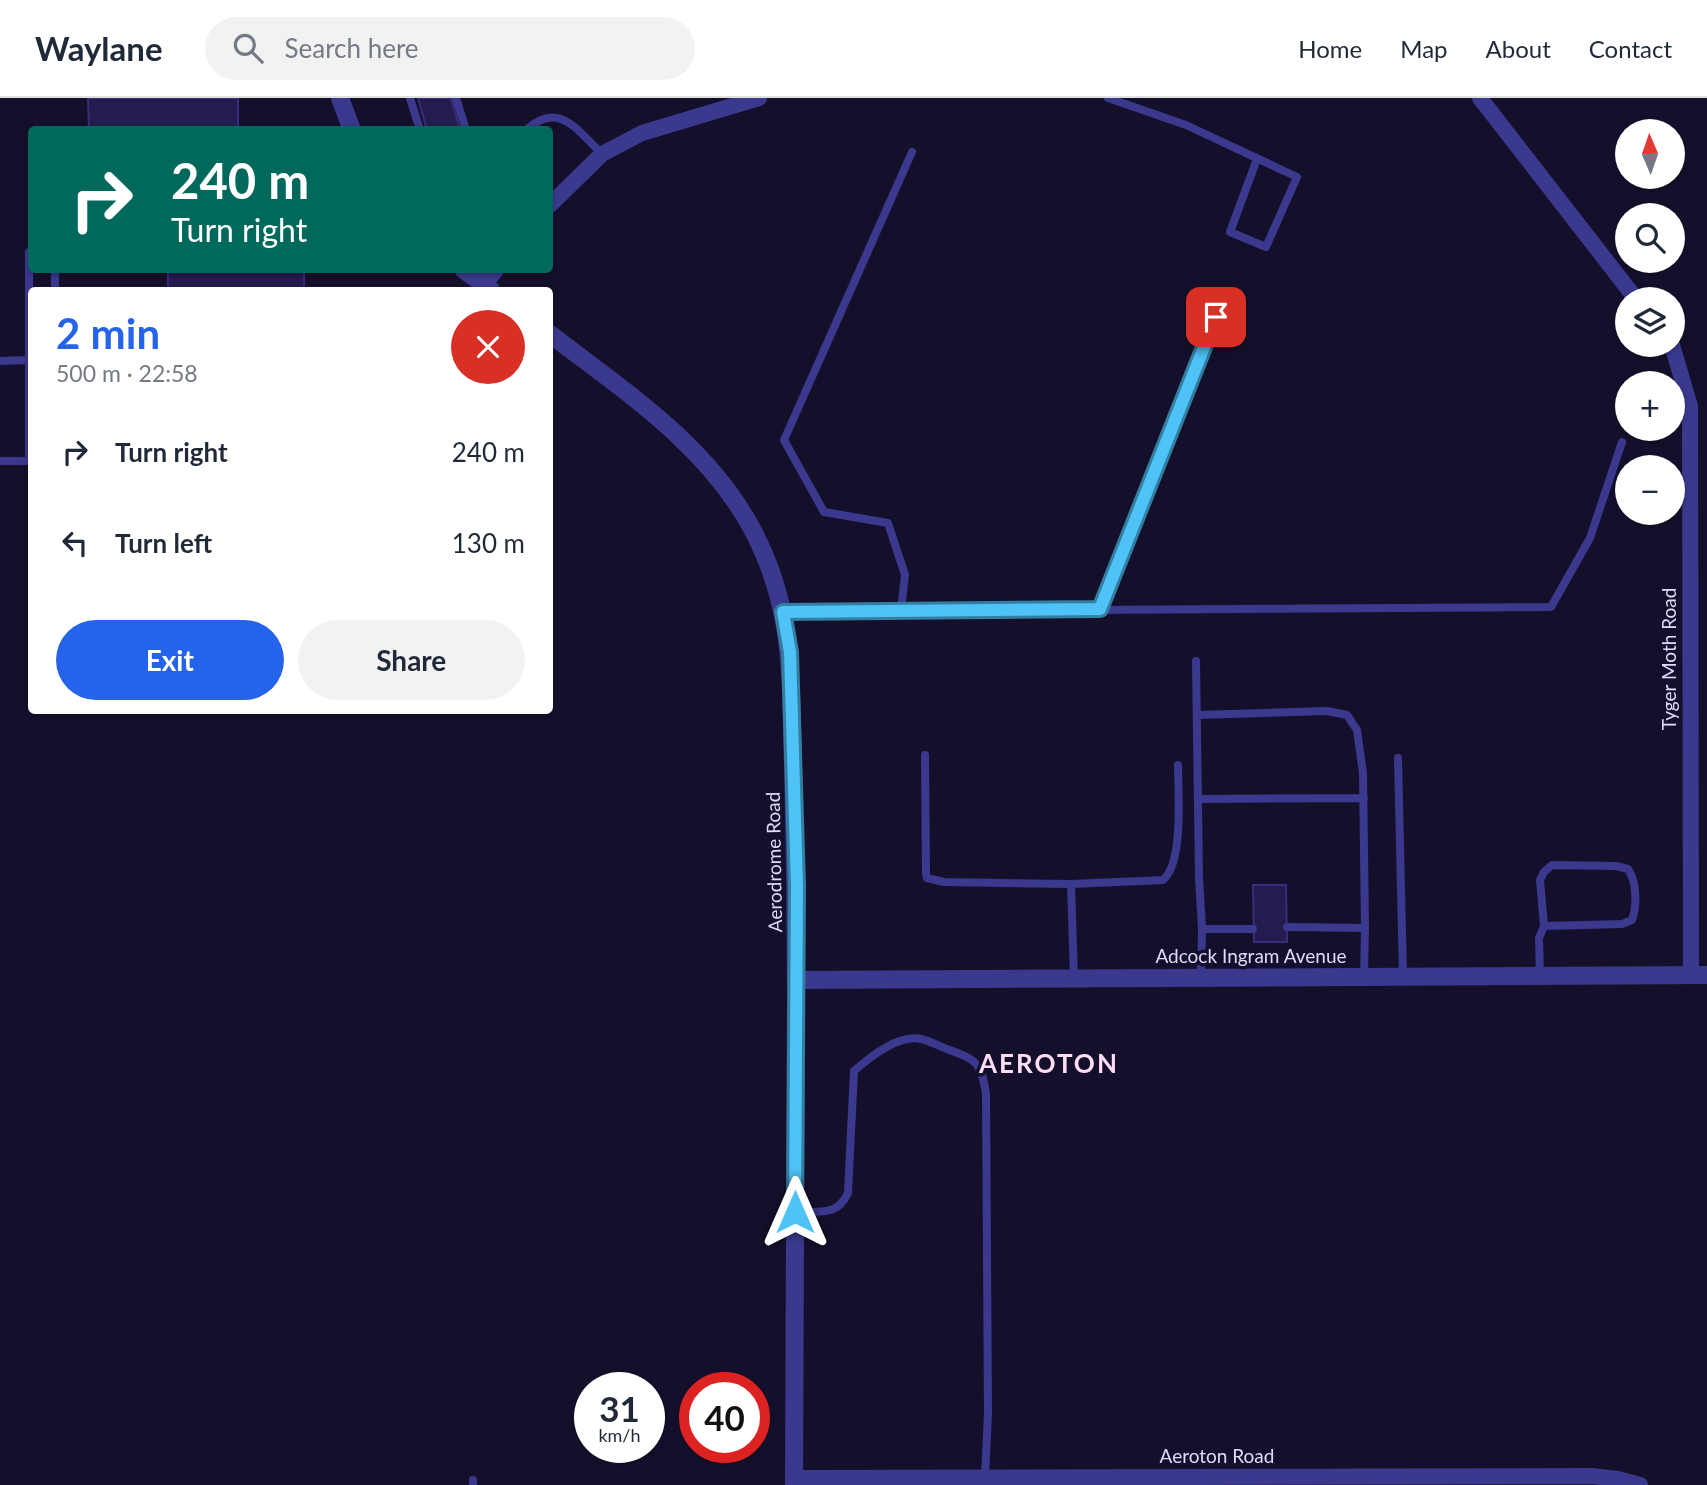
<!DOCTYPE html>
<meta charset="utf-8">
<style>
:root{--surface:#fff;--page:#f2f2f3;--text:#1f2937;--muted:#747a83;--line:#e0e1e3;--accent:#2563eb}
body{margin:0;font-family:Lato,sans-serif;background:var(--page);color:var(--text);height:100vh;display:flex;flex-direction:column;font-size:26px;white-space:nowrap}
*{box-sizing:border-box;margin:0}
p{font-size:23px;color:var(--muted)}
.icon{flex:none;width:38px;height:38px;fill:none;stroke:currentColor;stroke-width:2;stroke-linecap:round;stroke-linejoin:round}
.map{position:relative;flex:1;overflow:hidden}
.drawer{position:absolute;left:28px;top:189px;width:525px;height:427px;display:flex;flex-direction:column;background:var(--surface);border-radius:7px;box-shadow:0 2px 5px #0004}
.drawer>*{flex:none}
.hud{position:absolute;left:28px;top:28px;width:525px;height:147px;border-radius:7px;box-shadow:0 2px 5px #0004;background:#00695c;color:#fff;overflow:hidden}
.needle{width:46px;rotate:358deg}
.fabs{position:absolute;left:1615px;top:21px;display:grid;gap:14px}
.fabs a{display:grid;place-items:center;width:70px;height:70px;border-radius:50%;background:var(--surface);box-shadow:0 2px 5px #0004;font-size:35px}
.speed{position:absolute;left:574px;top:1274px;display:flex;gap:14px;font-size:35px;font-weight:700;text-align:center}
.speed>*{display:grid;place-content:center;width:91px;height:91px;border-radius:50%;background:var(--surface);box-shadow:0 2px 5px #0004;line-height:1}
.speed small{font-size:18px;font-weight:400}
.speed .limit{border:10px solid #d22;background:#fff;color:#111}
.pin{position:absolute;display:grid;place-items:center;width:60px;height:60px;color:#fff;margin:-30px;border-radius:14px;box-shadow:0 4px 10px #0006}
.me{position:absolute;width:77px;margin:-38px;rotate:0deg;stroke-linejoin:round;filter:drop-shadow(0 0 5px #0008)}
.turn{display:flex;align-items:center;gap:24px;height:147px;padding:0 28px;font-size:32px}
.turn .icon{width:91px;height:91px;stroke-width:2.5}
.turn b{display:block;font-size:49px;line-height:60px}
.round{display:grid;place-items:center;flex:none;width:74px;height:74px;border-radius:37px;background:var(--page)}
.overview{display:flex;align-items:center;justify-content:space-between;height:119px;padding:0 28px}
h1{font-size:42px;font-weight:700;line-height:52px;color:var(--accent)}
.button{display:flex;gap:14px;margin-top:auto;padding:14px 28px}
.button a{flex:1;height:80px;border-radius:42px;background:var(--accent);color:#fff;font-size:28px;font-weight:700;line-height:80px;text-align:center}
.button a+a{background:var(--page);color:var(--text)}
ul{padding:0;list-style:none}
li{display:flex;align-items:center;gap:21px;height:91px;padding:0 28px}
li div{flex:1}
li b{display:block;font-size:26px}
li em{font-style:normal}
header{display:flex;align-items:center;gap:42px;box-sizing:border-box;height:98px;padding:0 35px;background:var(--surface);border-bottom:2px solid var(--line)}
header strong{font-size:33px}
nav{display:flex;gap:38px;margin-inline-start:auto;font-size:24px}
.search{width:490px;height:63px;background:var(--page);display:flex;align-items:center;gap:18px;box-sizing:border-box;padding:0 24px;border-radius:38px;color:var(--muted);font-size:26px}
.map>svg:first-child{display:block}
.building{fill:#241b4e;stroke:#3a2c7b;stroke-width:2}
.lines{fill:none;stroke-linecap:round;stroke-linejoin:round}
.service{stroke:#3a398d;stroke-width:8}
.minor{stroke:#3a398d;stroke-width:16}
.tertiary{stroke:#3a398d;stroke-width:18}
.route-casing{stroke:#337fa1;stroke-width:18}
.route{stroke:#4fc3f7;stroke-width:12}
.labels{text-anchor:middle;stroke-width:7;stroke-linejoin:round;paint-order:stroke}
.street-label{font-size:19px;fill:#dedbff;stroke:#14102c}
.district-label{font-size:26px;font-weight:bold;letter-spacing:2px;fill:#ffddf4;stroke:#14102c}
</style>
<header>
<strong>Waylane</strong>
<div class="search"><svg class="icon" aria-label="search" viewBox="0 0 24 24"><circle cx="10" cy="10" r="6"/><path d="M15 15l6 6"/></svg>Search here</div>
<nav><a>Home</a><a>Map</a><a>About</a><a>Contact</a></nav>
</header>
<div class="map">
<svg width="1707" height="1387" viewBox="0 0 1707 1387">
<rect width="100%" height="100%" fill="#14102c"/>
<path class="building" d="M88 0H238V32H89Z
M418 0H451L460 32H427Z
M168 172H304V192H168Z
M1253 787H1286L1287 844H1254Z"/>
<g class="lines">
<path class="service" d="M410 0 420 32
M456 0 466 32
M1108 0 1186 27 1297 79 1266 149 1230 134 1257 61
M526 32C559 2 577 32 602 56
M29 154V363
M55 172V192
M0 263 29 262
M0 363H32
M1099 511 1225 195
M901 512 905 477 888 425 824 414 784 342 912 54
M783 514 1551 509 1590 440 1622 344
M1196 563 1199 779 1202 831
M1197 617 1327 613 1347 617 1357 632 1363 675 1365 830
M925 657 926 776 927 780 944 784 1071 786 1163 782C1184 765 1178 693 1178 667
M1398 660 1403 878
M1198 701 1364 700
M1071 786 1074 881
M1287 829 1365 830 1364 878
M1540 878 1539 840 1544 828 1540 782 1544 774 1552 767 1616 768 1628 771C1637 784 1637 808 1632 822L1622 826 1544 828
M1201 879 1202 831H1253
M795 1114C819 1113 837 1119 848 1095L854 973C870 959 898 936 921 941 930 943 939 948 947 951 977 962 981 964 986 996L988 1316 985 1379
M473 1387V1382"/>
<path class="minor" d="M1480 0 1636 201
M550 107 602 56 642 35 759 0
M484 187 496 172
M1672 247 1690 308 1691 877
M794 1380 1592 1378 1618 1381 1640 1387"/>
<path class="tertiary" d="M340 0 352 32
M464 172 491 192
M550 236C624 293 705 345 751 429 795 510 790 579 793 667 795 744 796 821 796 899 795 1061 794 1224 794 1387
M796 882 1707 877"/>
</g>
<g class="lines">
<g class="route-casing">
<path id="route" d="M795 1114 797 788 790 554 783 514 1100 511 1216 219"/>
</g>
<use href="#route" class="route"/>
</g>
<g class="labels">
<g class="street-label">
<text transform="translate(1669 561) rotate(-90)" y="7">Tyger Moth Road</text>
<text transform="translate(774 764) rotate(-91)" y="7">Aerodrome Road</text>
<text x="1251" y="865">Adcock Ingram Avenue</text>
<text x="1217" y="1365">Aeroton Road</text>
</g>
<g class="district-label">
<text x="1049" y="975">AEROTON</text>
</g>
</g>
</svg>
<div class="fabs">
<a><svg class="needle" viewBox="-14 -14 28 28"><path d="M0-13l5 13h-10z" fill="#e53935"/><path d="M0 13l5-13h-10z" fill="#747a83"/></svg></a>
<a><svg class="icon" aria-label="search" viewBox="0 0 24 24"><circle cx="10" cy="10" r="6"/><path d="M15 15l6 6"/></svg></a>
<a><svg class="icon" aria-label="layers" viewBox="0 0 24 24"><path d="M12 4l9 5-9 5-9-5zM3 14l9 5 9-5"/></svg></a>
<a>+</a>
<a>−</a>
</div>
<div class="speed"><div>31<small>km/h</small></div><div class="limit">40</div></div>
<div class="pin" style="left:1216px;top:219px;background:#d93025"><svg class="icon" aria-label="arrive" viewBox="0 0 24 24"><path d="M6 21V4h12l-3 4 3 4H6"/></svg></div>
<svg class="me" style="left:795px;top:1114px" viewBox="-20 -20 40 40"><path d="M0-17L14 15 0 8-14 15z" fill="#4fc3f7" stroke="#fff" stroke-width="4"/></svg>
<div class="hud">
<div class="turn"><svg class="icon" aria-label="right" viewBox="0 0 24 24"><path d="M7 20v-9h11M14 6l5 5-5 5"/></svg><div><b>240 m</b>Turn right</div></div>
</div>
<section class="drawer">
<div class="overview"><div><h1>2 min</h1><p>500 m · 22:58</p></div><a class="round" style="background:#d93025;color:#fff"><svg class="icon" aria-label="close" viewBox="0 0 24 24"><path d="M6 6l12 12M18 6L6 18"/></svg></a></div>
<ul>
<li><svg class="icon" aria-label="right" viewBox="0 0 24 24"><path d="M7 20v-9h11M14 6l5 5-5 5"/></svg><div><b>Turn right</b></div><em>240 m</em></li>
<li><svg class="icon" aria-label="left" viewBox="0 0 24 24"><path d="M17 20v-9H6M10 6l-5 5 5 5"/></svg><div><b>Turn left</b></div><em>130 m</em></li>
</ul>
<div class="button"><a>Exit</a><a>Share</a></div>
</section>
</div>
